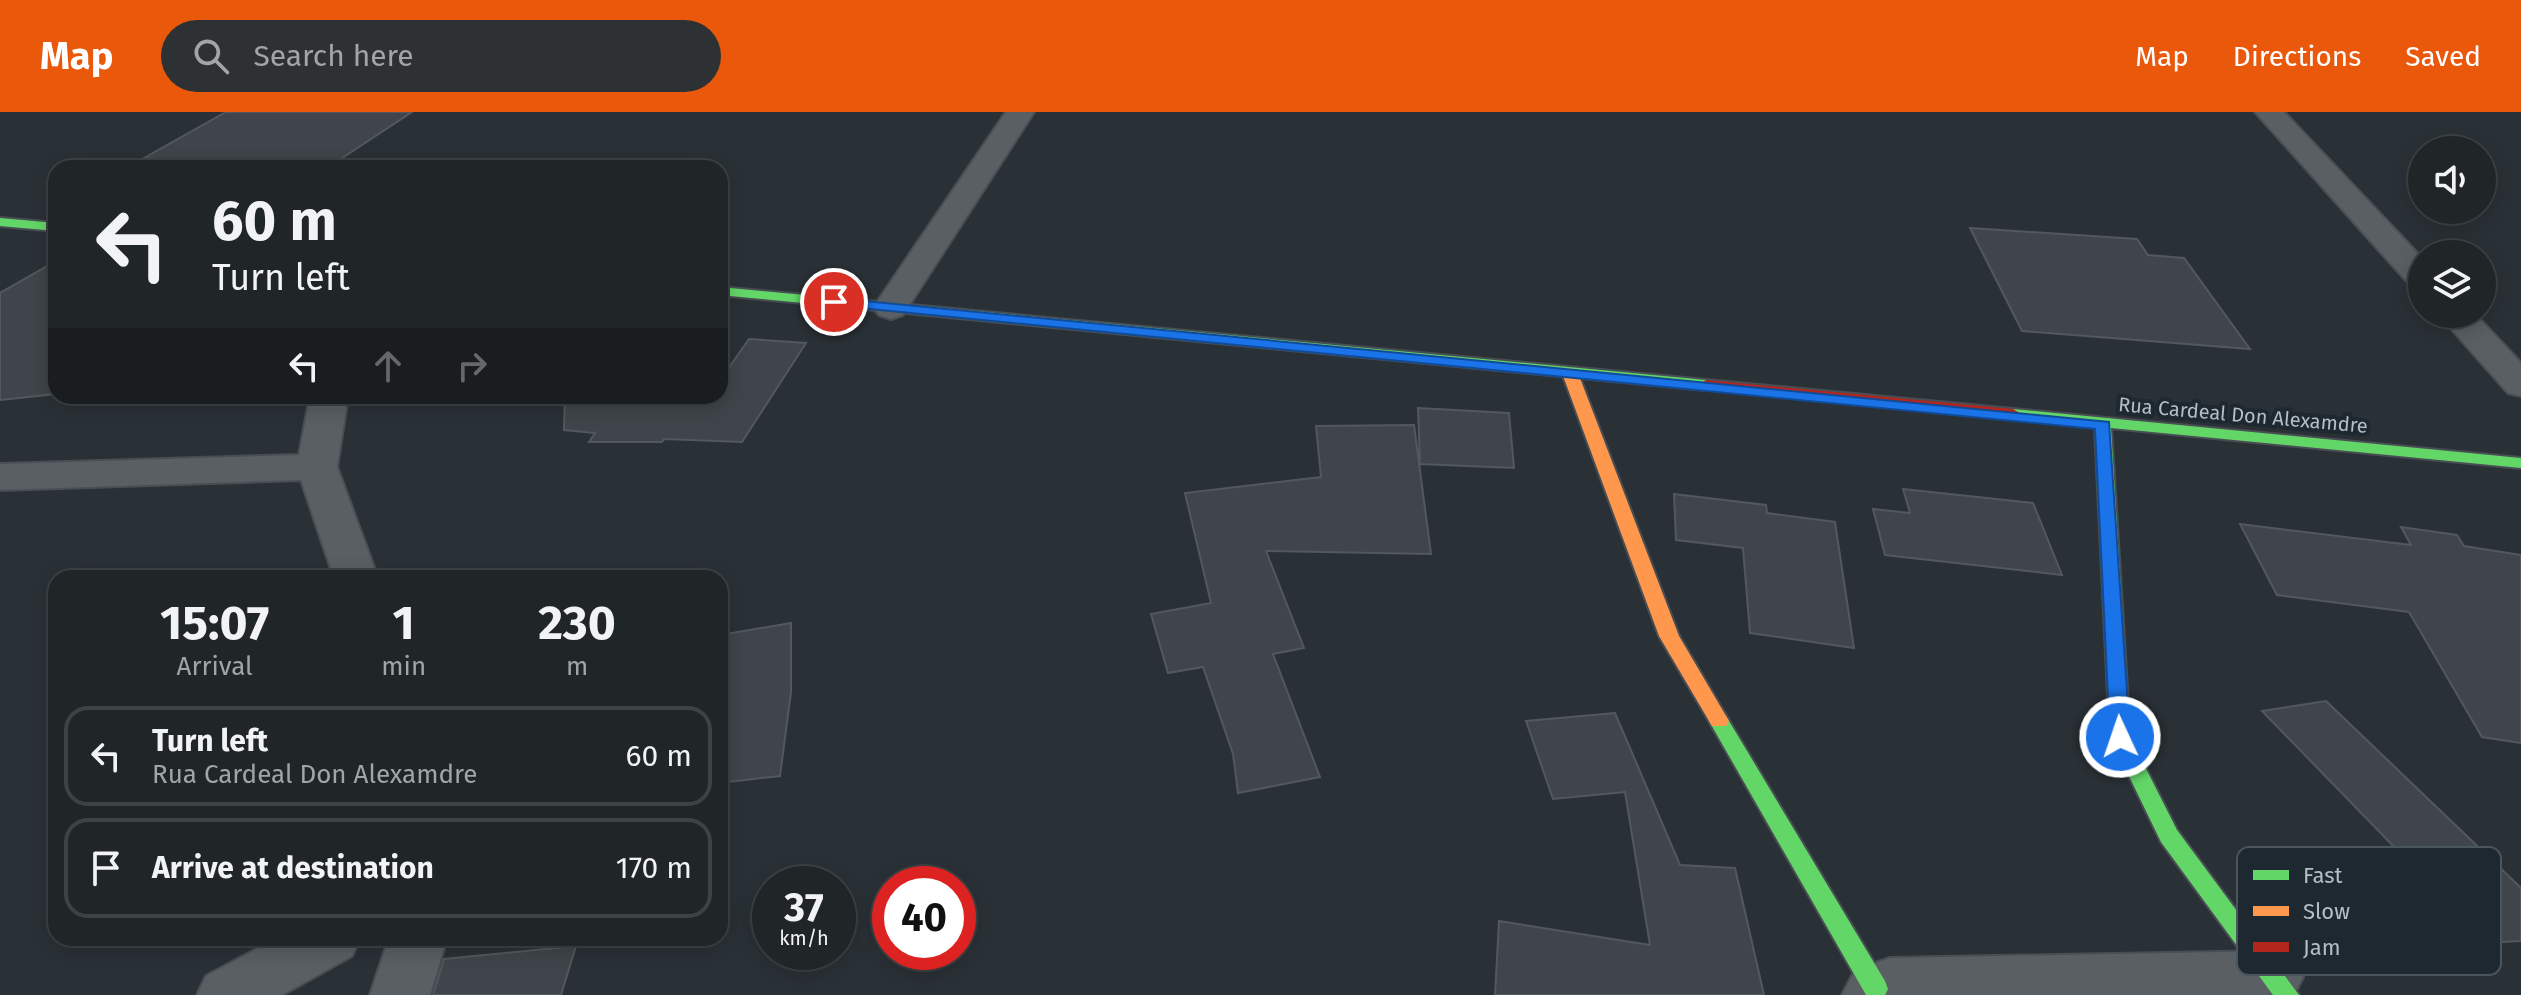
<!DOCTYPE html>
<style>
:root{--surface:#202528;--page:#2d3134;--text:#f1f3f6;--muted:#a2a5a8;--line:#3d4245;--accent:#ea580c}
body{margin:0;font-family:"Fira Sans",sans-serif;background:var(--page);color:var(--text);height:100vh;display:flex;flex-direction:column;font-size:30px;white-space:nowrap}
*{box-sizing:border-box;margin:0}
p{font-size:26px;color:var(--muted)}
.icon{flex:none;width:44px;height:44px;fill:none;stroke:currentColor;stroke-width:2;stroke-linecap:round;stroke-linejoin:round}
.map{position:relative;flex:1;overflow:hidden}
.side{position:absolute;left:48px;top:458px;width:680px;height:376px;display:flex;flex-direction:column;background:var(--surface);border-radius:24px;box-shadow:0 4px 20px #0003,0 0 0 2px var(--line)}
.side>*{flex:none}
.hud{position:absolute;left:48px;top:48px;width:680px;height:244px;border-radius:24px;box-shadow:0 4px 20px #0003,0 0 0 2px var(--line);background:#202528;color:var(--text);overflow:hidden}
.buttons{position:absolute;left:2408px;top:24px;display:grid;gap:16px}
.buttons a{display:grid;place-items:center;width:88px;height:88px;border-radius:50%;background:var(--surface);box-shadow:0 4px 20px #0003,0 0 0 2px var(--line);font-size:40px}
.speed{position:absolute;left:752px;top:754px;display:flex;gap:16px;font-size:40px;font-weight:700;text-align:center}
.speed>*{display:grid;place-content:center;width:104px;height:104px;border-radius:50%;background:var(--surface);box-shadow:0 4px 20px #0003,0 0 0 2px var(--line);line-height:1}
.speed small{font-size:20px;font-weight:400}
.speed .limit{border:12px solid #d22;background:#fff;color:#111}
.pin{position:absolute;display:grid;place-items:center;width:68px;height:68px;color:#fff;margin:-34px;border:4px solid #fff;border-radius:50%;box-shadow:0 2px 8px #0007}
.me{position:absolute;width:88px;margin:-44px;rotate:357deg;stroke-linejoin:round;filter:drop-shadow(0 0 6px #0008)}
.turn{display:flex;align-items:center;gap:28px;height:168px;padding:0 32px;font-size:36px}
.turn .icon{width:104px;height:104px;stroke-width:2.5}
.turn b{display:block;font-size:56px;line-height:68px}
.lanes{display:flex;align-items:center;height:76px;padding:0 32px;background:#0003;justify-content:center;gap:40px;direction:ltr}
.lanes .off{opacity:.35}
.eta{display:flex;justify-content:space-evenly;align-items:center;height:136px;text-align:center}
.eta b{font-size:48px;font-weight:700;line-height:56px}
ul{padding:0;list-style:none}
li{display:flex;align-items:center;gap:24px;height:100px;margin:0 16px 12px;padding:0 16px;border:4px solid var(--line);border-radius:24px}
li div{flex:1}
li b{display:block;font-size:30px}
li em{font-style:normal}
header{display:flex;align-items:center;gap:48px;box-sizing:border-box;height:112px;padding:0 40px;background:var(--accent);color:#fff}
header strong{font-size:38px}
nav{display:flex;gap:44px;margin-inline-start:auto;font-size:28px}
.search{width:560px;height:72px;background:var(--page);display:flex;align-items:center;gap:20px;box-sizing:border-box;padding:0 28px;border-radius:44px;color:var(--muted);font-size:30px}
.map>svg:first-child{display:block}
.building{fill:#3f454a;stroke:#52585d;stroke-width:2}
.lines{fill:none;stroke-linecap:round;stroke-linejoin:round}
.street-casing{stroke:#484e53;stroke-width:4}
.fast-casing{stroke:#484e53;stroke-width:4}
.slow-casing{stroke:#484e53;stroke-width:4}
.jam-casing{stroke:#484e53;stroke-width:4}
.street{fill:#5a5f64;fill-rule:evenodd}
.fast{fill:#63d668;fill-rule:evenodd}
.slow{fill:#ff974d;fill-rule:evenodd}
.jam{fill:#b3261e;fill-rule:evenodd}
.route{fill:#1a73e8;stroke:#114b97;stroke-width:2}
.labels{text-anchor:middle;stroke-width:8;stroke-linejoin:round;paint-order:stroke}
.street-label{font-size:20px;fill:#b4bec7;stroke:#1e2830}
.key{fill:#1e2830;stroke:#4b555d;stroke-width:2}
.key-label{font-size:22px;fill:#b4bec7}
</style>
<header>
<strong>Map</strong>
<div class="search"><svg class="icon" aria-label="search" viewBox="0 0 24 24"><circle cx="10" cy="10" r="6"/><path d="M15 15l6 6"/></svg>Search here</div>
<nav><a>Map</a><a>Directions</a><a>Saved</a></nav>
</header>
<div class="map">
<svg width="2521" height="883" viewBox="0 0 2521 883">
<rect width="100%" height="100%" fill="#2a3136"/>
<path class="building" d="M226 0H412L327 56H252L144 46Z
M1970 116 2137 127 2148 143 2184 146 2250 237 2022 219Z
M56 149V282L0 288V181Z
M749 227 806 231 742 330 664 327 662 330H589L595 321 564 318 565 284H720V268Z
M1418 296 1509 301 1514 356 1420 352Z
M1414 313 1431 442 1266 439 1304 536 1273 542 1320 665 1238 681 1233 642 1203 555 1168 561 1151 502 1211 491 1185 381 1321 365 1316 314Z
M1903 377 2033 391 2062 463 1885 443 1873 397 1910 401Z
M1674 382 1766 393 1767 401 1835 410 1854 536 1750 521 1743 436 1676 428Z
M2240 412 2411 433 2401 415 2457 423 2464 434 2521 443V631L2482 625 2409 500 2277 483Z
M791 511V580L780 664 720 671V523Z
M2326 589 2521 776V829L2355 838 2286 749 2403 744 2262 599Z
M1615 601 1680 753 1735 756 1764 883H1495L1499 809 1650 833 1625 680 1553 687 1526 609Z
M576 834 561 883H433L444 847Z"/>
<g class="lines">
<g class="street-casing">
<path id="street" d="M1006 0H1034L903 203 891 207 879 203 873 196Z
M2255 0H2284L2422 146V176L2410 173Z
M2438 202H2475L2521 251V284L2508 281Z
M310 284H348L337 355 378 466H334L301 368 0 378V352L299 343Z
M277 826H360L352 844 282 883H197L206 864Z
M389 826H447L430 883H370Z
M2273 839 2294 846 2303 865 2294 883H1842L1855 858 1890 846Z"/>
</g>
<g class="fast-casing">
<path id="fast" d="M0 106 56 111V119L0 114Z
M720 175 1706 268 1714 273 1706 278 720 183Z
M2013 297 2521 346V356L2111 316 2130 625 2177 718 2299 883H2273L2161 730 2110 625 2095 315 2007 305 2005 302Z
M1719 601 1726 604 1885 869 1888 877 1885 883H1866L1709 609 1712 604Z"/>
</g>
<g class="slow-casing">
<path id="slow" d="M1570 256 1578 261 1679 524 1729 609 1726 614H1712L1659 524 1562 261Z"/>
</g>
<g class="jam-casing">
<path id="jam" d="M1706 268 2013 297 2021 302 2013 307 1701 276 1698 273Z"/>
</g>
<use href="#street" class="street"/>
<use href="#fast" class="fast"/>
<use href="#slow" class="slow"/>
<use href="#jam" class="jam"/>
</g>
<path class="route" d="M834 186 2109 310 2130 625 2120 633 2110 625 2095 317 829 193V187Z"/>
<g class="labels">
<g class="street-label">
<text transform="translate(2243 303) rotate(5)" y="7">Rua Cardeal Don Alexamdre</text>
</g>
</g>
<rect x="2237" y="735" width="264" height="128" rx="12" class="key"/>
<rect x="2253" y="758" width="36" height="10" fill="#63d668"/>
<rect x="2253" y="794" width="36" height="10" fill="#ff974d"/>
<rect x="2253" y="830" width="36" height="10" fill="#b3261e"/>
<g class="key-label">
<text x="2303" y="771">Fast</text>
<text x="2303" y="807">Slow</text>
<text x="2303" y="843">Jam</text>
</g>
</svg>
<div class="buttons">
<a><svg class="icon" aria-label="sound" viewBox="0 0 24 24"><path d="M4 9h4l5-4v14l-5-4H4zM17 9q2 3 0 6"/></svg></a>
<a><svg class="icon" aria-label="layers" viewBox="0 0 24 24"><path d="M12 4l9 5-9 5-9-5zM3 14l9 5 9-5"/></svg></a>
</div>
<div class="speed"><div>37<small>km/h</small></div><div class="limit">40</div></div>
<div class="pin" style="left:834px;top:190px;background:#d93025"><svg class="icon" aria-label="arrive" viewBox="0 0 24 24"><path d="M6 21V4h12l-3 4 3 4H6"/></svg></div>
<svg class="me" style="left:2120px;top:625px" viewBox="-20 -20 40 40"><circle r="17" fill="#1a73e8" stroke="#fff" stroke-width="3"/><path d="M0-11L8 9 0 5-8 9z" fill="#fff"/></svg>
<div class="hud">
<div class="turn"><svg class="icon" aria-label="left" viewBox="0 0 24 24"><path d="M17 20v-9H6M10 6l-5 5 5 5"/></svg><div><b>60 m</b>Turn left</div></div>
<div class="lanes"><svg class="icon" aria-label="left" viewBox="0 0 24 24"><path d="M17 20v-9H6M10 6l-5 5 5 5"/></svg><svg class="icon off" aria-label="ahead" viewBox="0 0 24 24"><path d="M12 20V5M6 11l6-6 6 6"/></svg><svg class="icon off" aria-label="right" viewBox="0 0 24 24"><path d="M7 20v-9h11M14 6l5 5-5 5"/></svg></div>
</div>
<section class="side">
<div class="eta">
<div><b>15:07</b><p>Arrival</p></div>
<div><b>1</b><p>min</p></div>
<div><b>230</b><p>m</p></div>
</div>
<ul>
<li><svg class="icon" aria-label="left" viewBox="0 0 24 24"><path d="M17 20v-9H6M10 6l-5 5 5 5"/></svg><div><b>Turn left</b><p>Rua Cardeal Don Alexamdre</p></div><em>60 m</em></li>
<li><svg class="icon" aria-label="arrive" viewBox="0 0 24 24"><path d="M6 21V4h12l-3 4 3 4H6"/></svg><div><b>Arrive at destination</b></div><em>170 m</em></li>
</ul>
</section>
</div>
